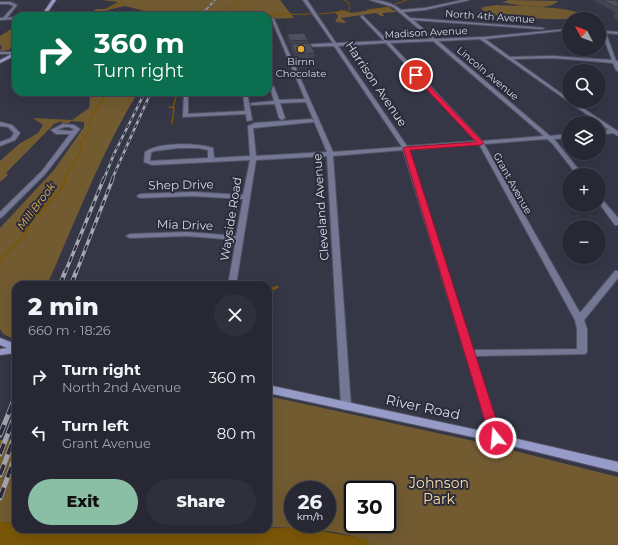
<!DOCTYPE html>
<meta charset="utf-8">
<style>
:root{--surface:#282834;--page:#30303c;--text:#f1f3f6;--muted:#a5a6ac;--line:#44444f;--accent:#8abfa5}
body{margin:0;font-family:Montserrat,sans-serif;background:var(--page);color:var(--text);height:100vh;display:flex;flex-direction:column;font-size:15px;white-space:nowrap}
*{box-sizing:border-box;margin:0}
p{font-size:13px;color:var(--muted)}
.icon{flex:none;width:22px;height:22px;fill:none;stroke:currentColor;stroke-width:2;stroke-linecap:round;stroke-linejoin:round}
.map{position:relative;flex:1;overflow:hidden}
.details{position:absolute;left:12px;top:281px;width:260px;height:252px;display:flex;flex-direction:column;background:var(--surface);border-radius:12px;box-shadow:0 4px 16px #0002,0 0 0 1px var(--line)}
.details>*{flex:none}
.hud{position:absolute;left:12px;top:12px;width:260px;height:84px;border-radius:12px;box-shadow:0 4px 16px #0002,0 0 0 1px var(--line);background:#0b6e4f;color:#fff;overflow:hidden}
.needle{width:26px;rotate:311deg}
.buttons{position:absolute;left:562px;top:12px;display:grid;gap:8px}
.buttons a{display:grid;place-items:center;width:44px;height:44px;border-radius:50%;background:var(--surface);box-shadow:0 4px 16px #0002,0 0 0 1px var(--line);font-size:20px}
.speed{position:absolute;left:284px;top:481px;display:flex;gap:8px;font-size:20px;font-weight:700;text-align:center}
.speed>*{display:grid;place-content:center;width:52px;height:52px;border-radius:50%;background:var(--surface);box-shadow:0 4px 16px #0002,0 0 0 1px var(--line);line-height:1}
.speed small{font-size:10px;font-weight:400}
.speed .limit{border:2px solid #111;border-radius:6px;background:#fff;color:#111}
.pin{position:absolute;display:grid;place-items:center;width:34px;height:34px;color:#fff;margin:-17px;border:2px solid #fff;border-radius:50%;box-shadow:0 1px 4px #0007}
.me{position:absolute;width:44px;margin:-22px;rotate:343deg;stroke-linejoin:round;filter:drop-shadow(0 0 3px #0008)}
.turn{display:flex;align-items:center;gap:14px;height:84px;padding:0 16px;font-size:18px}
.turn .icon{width:52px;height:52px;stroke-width:2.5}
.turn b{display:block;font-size:28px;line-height:34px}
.round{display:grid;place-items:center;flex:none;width:42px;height:42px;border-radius:21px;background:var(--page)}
.headline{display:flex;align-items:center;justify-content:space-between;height:68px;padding:0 16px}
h1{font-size:24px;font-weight:800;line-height:30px}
.action{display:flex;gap:8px;margin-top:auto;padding:8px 16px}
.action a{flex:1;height:46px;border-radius:24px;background:var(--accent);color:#111;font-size:16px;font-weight:800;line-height:46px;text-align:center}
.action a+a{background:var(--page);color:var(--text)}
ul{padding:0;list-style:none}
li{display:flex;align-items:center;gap:12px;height:56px;padding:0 16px}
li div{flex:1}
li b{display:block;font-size:15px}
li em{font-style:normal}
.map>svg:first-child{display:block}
.green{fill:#725b31;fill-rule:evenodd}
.water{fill:#7a5708}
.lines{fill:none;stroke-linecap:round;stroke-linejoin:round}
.stream-far3{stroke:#7a5708;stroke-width:1}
.stream-far2{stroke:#7a5708;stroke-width:1.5}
.stream-far1{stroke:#7a5708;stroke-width:2}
.stream{stroke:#7a5708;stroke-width:3}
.street-casing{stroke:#535463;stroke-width:2}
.secondary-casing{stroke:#535463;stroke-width:2}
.street{fill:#747894;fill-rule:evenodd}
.secondary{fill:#969bc8;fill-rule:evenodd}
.rail-far4-casing{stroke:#a4a6b2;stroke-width:1.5}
.rail-far3-casing{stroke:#a4a6b2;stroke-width:2.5}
.rail-far2-casing{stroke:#a4a6b2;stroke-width:3.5}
.rail-far1-casing{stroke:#a4a6b2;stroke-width:4.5}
.rail-casing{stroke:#a4a6b2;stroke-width:5}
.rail-far4{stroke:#2b2c3b;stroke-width:1;stroke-dasharray:3;stroke-linecap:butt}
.rail-far3{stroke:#2b2c3b;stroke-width:1.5;stroke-dasharray:4;stroke-linecap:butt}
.rail-far2{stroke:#2b2c3b;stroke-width:2;stroke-dasharray:6;stroke-linecap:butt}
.rail-far1{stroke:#2b2c3b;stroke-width:3;stroke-dasharray:8;stroke-linecap:butt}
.rail{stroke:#2b2c3b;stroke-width:3.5;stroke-dasharray:11;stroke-linecap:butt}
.wall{fill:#434553}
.building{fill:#4e5060;stroke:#373843}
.route{fill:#e11d48;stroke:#92132f}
.poi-dot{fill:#e6ac36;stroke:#2b2c3b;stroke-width:1.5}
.labels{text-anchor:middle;stroke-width:4;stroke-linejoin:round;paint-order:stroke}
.far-street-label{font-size:10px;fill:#d9dbe5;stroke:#2b2c3b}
.far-poi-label{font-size:10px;fill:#d9dbe5;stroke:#2b2c3b}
.far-water-label{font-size:11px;font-style:italic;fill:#e8b556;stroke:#2b2c3b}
.street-label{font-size:12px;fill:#d9dbe5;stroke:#2b2c3b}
.near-street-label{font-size:14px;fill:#d9dbe5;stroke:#2b2c3b}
.near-park-label{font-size:14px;fill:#fbdca7;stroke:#2b2c3b}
</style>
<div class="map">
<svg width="618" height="545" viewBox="0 0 618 545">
<rect width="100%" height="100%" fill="#353646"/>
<path class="green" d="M102 0H280L294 18 268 19V16H165L125 6 108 10 103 16H86L96 9H105L118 2Z
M509 0 558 1C549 12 515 5 502 2Z
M497 5C512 6 577 6 584 16 572 24 500 15 481 14L487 13 481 10 483 7Z
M388 7 397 12 382 13 384 16H381L376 13 341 18 347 23 335 22 338 16 335 12 342 10 352 13Z
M16 26V40L9 50 0 51 2 47 0 45V36Z
M93 92H138C101 153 76 220 47 285H16V340L3 334 0 329V228L54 170 84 127V122L71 121 69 123H61L62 121 54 124 6 173 8 175 0 182V161L19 144 38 133 43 125 33 118 72 120 89 108 90 95Z
M268 396 483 443 618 477V545H373C348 529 298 528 268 527ZM293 490H327V524H293ZM353 490H387V524H353Z
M16 439V523L0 522V440Z"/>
<path class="water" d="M0 522 16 523V529L303 528 362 538 373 545H0Z"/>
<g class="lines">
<path class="stream-far3" d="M395 4 407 0
M229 8 242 0
M367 10 390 7
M235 12 262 15 311 14
M319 14 348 11 350 9 348 2 344 0
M98 16 106 10 123 2
M221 16 225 12"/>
<path class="stream-far2" d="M169 107 174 108 172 124
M173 107 176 97
M64 179 82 150 80 145 89 130 90 119 107 92"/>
<path class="stream-far1" d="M0 261 24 235 31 221 59 192 64 184 65 178"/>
<path class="stream" d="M268 291 277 287
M268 307 272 310"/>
<g class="street-casing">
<path id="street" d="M303 0H307L336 43 384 41 361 17 362 15 388 41 431 39 393 7 370 0C381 0 393 3 401 10L425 8 463 0H469L425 10 403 12 410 18 544 28 542 29 413 20 435 39 484 37 567 29 569 30 485 39 510 57 553 56 612 60 602 33H599V31H601L599 23H601L605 31 618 32V34L606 33 616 61H618V71L616 70 613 63 553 58 513 59 569 99V101H572L616 130 618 132V136L613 133 599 135V131L609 130 480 39 438 41 550 136 569 134V138L554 139 583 175H577L552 143 547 139 484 144 580 313 615 271H618V278L584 320 587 329V352L585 354 475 356 501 438 500 441 496 442 492 441 491 438 403 150 333 156 351 406 350 409 346 410 342 409 341 406 327 156 256 160 236 285H228L236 240 187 236 130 238 126 236 130 234 187 232 236 236 243 199 193 196 140 198 137 196 140 194 193 192 243 195 250 160 152 165 144 162 145 152C158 142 197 143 213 148L214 158 250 156 248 126 255 123 311 119 314 121 313 122 253 128 256 156 327 152 306 102 280 103 285 118 282 120 279 118 275 104 252 105 250 104 252 103 274 101 270 87 272 86 274 87 279 100 305 99 271 18 274 19 333 152 402 147 334 46 300 47 298 46 300 45 333 43ZM433 41 544 136 482 141 390 43ZM386 43 476 141 407 146 338 46ZM479 144 575 320 577 329V349L473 350 409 150ZM179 148H198L208 150V158L150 161 151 153 154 151Z
M0 2H10L17 5 7 18 16 17V19L0 20V18H3L14 6 9 4H0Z
M0 52H16V54H0Z
M184 92H188V114L245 111 243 92H247L252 120 247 121 246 114 183 117Z
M0 122 12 125 20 133 15 140 0 146V142L11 138 14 133 8 127 0 126Z
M63 124 74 125 80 129 46 173 2 217 0 218V212L42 171 70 134H56L51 130ZM64 127H69L74 129 72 131 57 130Z
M599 197 601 198 618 218V225H615L599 203Z
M135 283H177L181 285H134Z"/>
</g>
<g class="secondary-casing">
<path id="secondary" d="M52 0H56L45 16H41Z
M16 52V55L0 63V60Z
M0 338 16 344V353L0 355V349L7 348 0 345Z
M268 385 496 434 618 462V472L496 442 268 393Z"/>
</g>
<use href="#street" class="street"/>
<use href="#secondary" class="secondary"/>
<g class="rail-far4-casing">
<path id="rail-far4" d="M200 16 215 0"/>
</g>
<g class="rail-far3-casing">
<path id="rail-far3" d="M104 179 114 154 145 92
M112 179 151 92"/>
</g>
<g class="rail-far2-casing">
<path id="rail-far2" d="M65 273 104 178
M76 273 113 178"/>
</g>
<g class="rail-far1-casing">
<path id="rail-far1" d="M60 285 65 272
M71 285 76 272"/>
</g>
<g class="rail-casing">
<path id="rail" d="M0 435 16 395
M0 454 16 413
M0 475 16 433
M0 498 16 454"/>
</g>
<use href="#rail-far4" class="rail-far4"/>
<use href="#rail-far3" class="rail-far3"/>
<use href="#rail-far2" class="rail-far2"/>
<use href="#rail-far1" class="rail-far1"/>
<use href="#rail" class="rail"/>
</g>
<path class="wall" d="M593 0H618V21L616 20V19L613 18 615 13H617Z
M287 34 308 40V43L311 47 315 53 314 58 296 59 291 49V44H290L287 37Z"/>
<path class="building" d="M602 0H618V8Z
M304 33 308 40 290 41 287 34Z
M311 43 310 44 315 53 296 54 291 44Z"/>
<path class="route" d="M414 74H418L484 143 481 145 410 150 502 438 500 441 496 443 491 441 490 438 403 148 406 147 476 142 414 76Z"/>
<circle class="poi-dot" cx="301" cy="49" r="4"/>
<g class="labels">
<g class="far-street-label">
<text transform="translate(490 16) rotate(4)" y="4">North 4th Avenue</text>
<text transform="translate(426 32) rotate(-3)" y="4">Madison Avenue</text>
<text transform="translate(488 73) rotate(40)" y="4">Lincoln Avenue</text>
<text transform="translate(513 183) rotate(61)" y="4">Grant Avenue</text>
</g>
<g class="far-poi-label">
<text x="301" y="65">Birnn<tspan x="301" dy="12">Chocolate</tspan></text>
</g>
<g class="far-water-label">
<text transform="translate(36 206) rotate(-53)" y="4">Mill Brook</text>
</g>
<g class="street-label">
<text transform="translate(376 84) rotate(56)" y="4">Harrison Avenue</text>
<text transform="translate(181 185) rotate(-1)" y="4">Shep Drive</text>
<text transform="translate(321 207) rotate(-94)" y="4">Cleveland Avenue</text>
<text transform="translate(231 219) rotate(-81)" y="4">Wayside Road</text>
<text transform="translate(185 225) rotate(2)" y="4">Mia Drive</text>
</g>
<g class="near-street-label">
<text transform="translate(423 407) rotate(12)" y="5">River Road</text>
</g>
<g class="near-park-label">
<text x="439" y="488">Johnson<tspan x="439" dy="16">Park</tspan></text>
</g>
</g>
</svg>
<div class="buttons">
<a><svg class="needle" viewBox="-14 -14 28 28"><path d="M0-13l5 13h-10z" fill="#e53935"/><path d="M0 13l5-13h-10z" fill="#a5a6ac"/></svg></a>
<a><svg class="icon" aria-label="search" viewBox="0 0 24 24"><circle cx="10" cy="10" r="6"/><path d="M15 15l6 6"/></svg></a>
<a><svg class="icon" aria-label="layers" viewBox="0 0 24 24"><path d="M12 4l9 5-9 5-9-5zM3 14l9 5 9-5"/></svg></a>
<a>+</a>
<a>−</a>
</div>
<div class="speed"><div>26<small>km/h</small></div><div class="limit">30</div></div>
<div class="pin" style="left:416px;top:75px;background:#d93025"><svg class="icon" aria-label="arrive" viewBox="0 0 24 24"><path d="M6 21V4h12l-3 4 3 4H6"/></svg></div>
<svg class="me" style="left:496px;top:438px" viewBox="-20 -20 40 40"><circle r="17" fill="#e11d48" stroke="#fff" stroke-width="3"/><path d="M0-11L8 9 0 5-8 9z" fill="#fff"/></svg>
<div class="hud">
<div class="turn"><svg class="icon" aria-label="right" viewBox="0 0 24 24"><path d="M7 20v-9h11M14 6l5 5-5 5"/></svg><div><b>360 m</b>Turn right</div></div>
</div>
<section class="details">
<div class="headline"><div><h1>2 min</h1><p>660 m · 18:26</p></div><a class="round"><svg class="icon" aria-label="close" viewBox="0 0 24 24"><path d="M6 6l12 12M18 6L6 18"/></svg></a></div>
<ul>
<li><svg class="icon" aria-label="right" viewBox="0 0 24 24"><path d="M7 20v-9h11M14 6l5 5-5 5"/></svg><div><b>Turn right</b><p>North 2nd Avenue</p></div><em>360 m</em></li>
<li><svg class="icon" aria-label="left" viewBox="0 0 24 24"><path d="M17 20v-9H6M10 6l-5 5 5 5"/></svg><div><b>Turn left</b><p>Grant Avenue</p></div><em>80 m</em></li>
</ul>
<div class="action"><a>Exit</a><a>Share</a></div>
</section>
</div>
